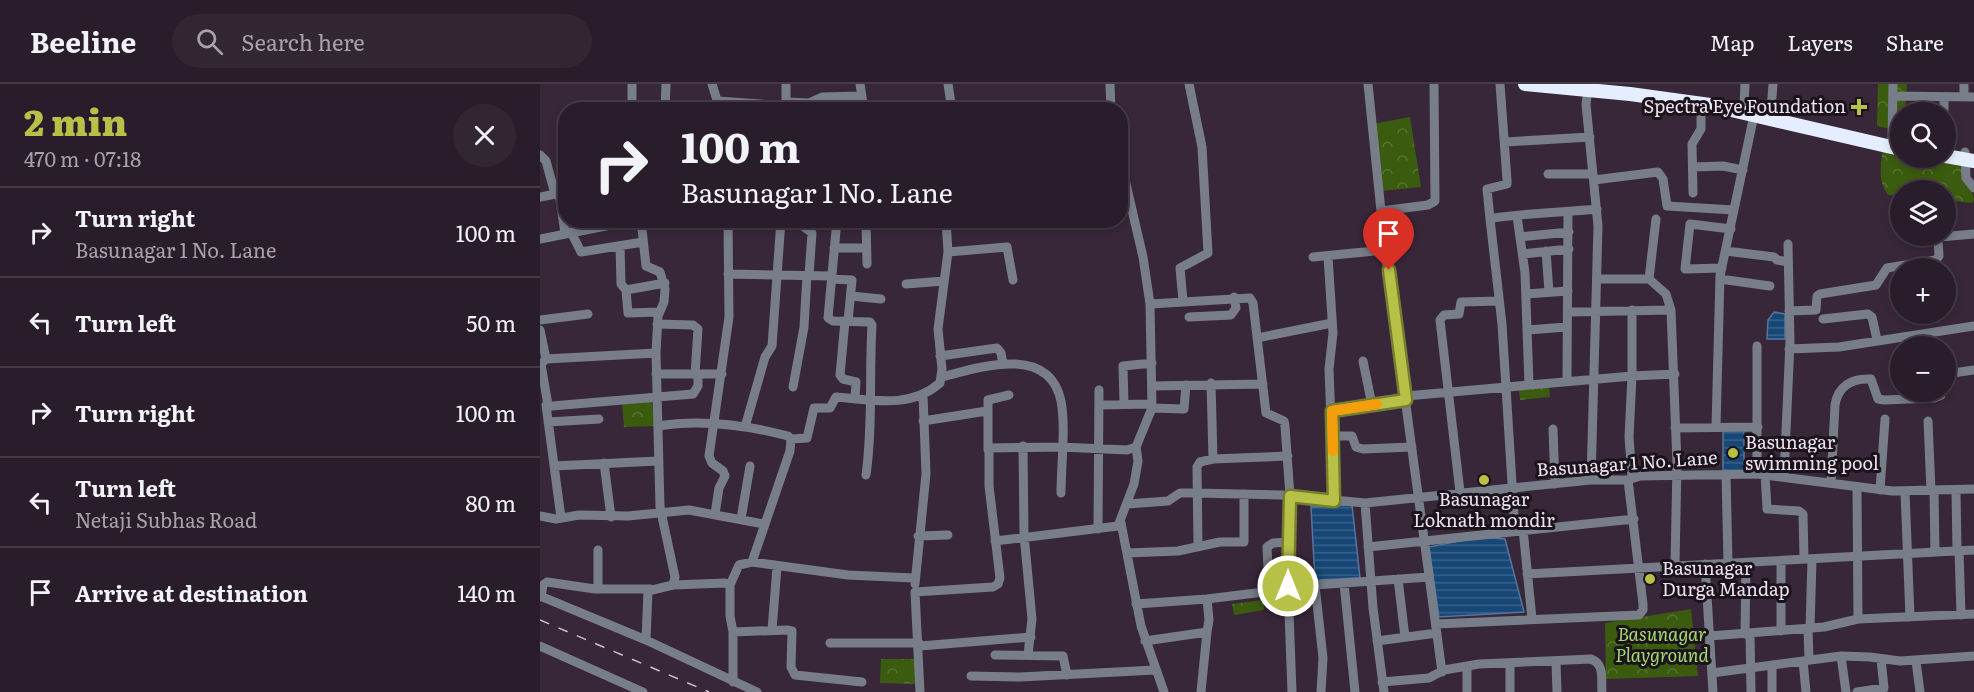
<!DOCTYPE html>
<meta charset="utf-8">
<style>
:root{--surface:#2a1d2b;--page:#322633;--text:#f1f3f6;--muted:#a5a2a9;--line:#463b47;--accent:#b7c148}
body{margin:0;font-family:Literata,serif;background:var(--page);color:var(--text);height:100vh;display:flex;flex-direction:column;font-size:22px;white-space:nowrap}
*{box-sizing:border-box;margin:0}
p{font-size:20px;color:var(--muted)}
.icon{flex:none;width:33px;height:33px;fill:none;stroke:currentColor;stroke-width:2;stroke-linecap:round;stroke-linejoin:round}
.map{position:relative;flex:1;overflow:hidden}
.sheet{display:flex;flex-direction:column;background:var(--surface);width:540px}
.sheet>*{flex:none}
.top-card{position:absolute;left:18px;top:18px;width:570px;height:126px;border-radius:24px;box-shadow:0 3px 9px #0003,0 0 0 2px var(--line);background:#2a1d2b;color:var(--text);overflow:hidden}
.controls{position:absolute;left:1350px;top:18px;display:grid;gap:12px}
.controls a{display:grid;place-items:center;width:66px;height:66px;border-radius:50%;background:var(--surface);box-shadow:0 3px 9px #0003,0 0 0 2px var(--line);font-size:30px}
.pin{position:absolute;display:grid;place-items:center;width:51px;height:51px;color:#fff;margin:-62px -26px;border-radius:50% 50% 50% 0;rotate:-45deg;box-shadow:0 0 6px #0007}
.pin .icon{rotate:45deg}
.me{position:absolute;width:66px;margin:-33px;rotate:0deg;stroke-linejoin:round;filter:drop-shadow(0 0 4px #0008)}
.turn{display:flex;align-items:center;gap:21px;height:126px;padding:0 24px;font-size:27px}
.turn .icon{width:78px;height:78px;stroke-width:2.5}
.turn b{display:block;font-size:42px;line-height:51px}
.round{display:grid;place-items:center;flex:none;width:63px;height:63px;border-radius:32px;background:var(--page)}
.headline{display:flex;align-items:center;justify-content:space-between;height:102px;padding:0 24px}
h1{font-size:36px;font-weight:800;line-height:45px;color:var(--accent)}
ul{padding:0;list-style:none}
li{display:flex;align-items:center;gap:18px;height:90px;padding:0 24px;border-top:2px solid var(--line)}
li div{flex:1}
li b{display:block;font-size:22px}
li em{font-style:normal}
header{display:flex;align-items:center;gap:36px;box-sizing:border-box;height:84px;padding:0 30px;background:var(--surface);border-bottom:2px solid var(--line)}
header strong{font-size:28px}
nav{display:flex;gap:33px;margin-inline-start:auto;font-size:21px}
.search{width:420px;height:54px;background:var(--page);display:flex;align-items:center;gap:15px;box-sizing:border-box;padding:0 21px;border-radius:33px;color:var(--muted);font-size:22px}
main{display:flex;flex:1;min-height:0}
.map>svg:first-child{display:block}
.park{fill:url(#park-crowns)}
.water{fill:url(#water-rules);stroke:#56759a;stroke-width:1.5}
.lines{fill:none;stroke-linecap:round;stroke-linejoin:round}
.minor{stroke:#787e89;stroke-width:9}
.highway{stroke:#e5eefe;stroke-width:14}
.rail{stroke:#cdc0cd;stroke-width:1.5;stroke-dasharray:10 10;stroke-linecap:butt}
.route-casing{stroke:#777d2f;stroke-width:15}
.route{stroke:#b7c148;stroke-width:10}
.slow{stroke:#f59e0b;stroke-width:10}
.poi-dot{fill:#b7c148;stroke:#1b131b;stroke-width:2}
.labels{text-anchor:middle;stroke-width:6;stroke-linejoin:round;paint-order:stroke}
.poi-label{font-size:18px;fill:#ede1ed;stroke:#1b131b;text-anchor:start}
.street-label{font-size:18px;fill:#ede1ed;stroke:#1b131b}
.park-label{font-size:18px;font-style:italic;fill:#a6db70;stroke:#1b131b}
</style>
<header>
<strong>Beeline</strong>
<div class="search"><svg class="icon" aria-label="search" viewBox="0 0 24 24"><circle cx="10" cy="10" r="6"/><path d="M15 15l6 6"/></svg>Search here</div>
<nav><a>Map</a><a>Layers</a><a>Share</a></nav>
</header>
<main>
<section class="sheet">
<div class="headline"><div><h1>2 min</h1><p>470 m · 07:18</p></div><a class="round"><svg class="icon" aria-label="close" viewBox="0 0 24 24"><path d="M6 6l12 12M18 6L6 18"/></svg></a></div>
<ul>
<li><svg class="icon" aria-label="right" viewBox="0 0 24 24"><path d="M7 20v-9h11M14 6l5 5-5 5"/></svg><div><b>Turn right</b><p>Basunagar 1 No. Lane</p></div><em>100 m</em></li>
<li><svg class="icon" aria-label="left" viewBox="0 0 24 24"><path d="M17 20v-9H6M10 6l-5 5 5 5"/></svg><div><b>Turn left</b></div><em>50 m</em></li>
<li><svg class="icon" aria-label="right" viewBox="0 0 24 24"><path d="M7 20v-9h11M14 6l5 5-5 5"/></svg><div><b>Turn right</b></div><em>100 m</em></li>
<li><svg class="icon" aria-label="left" viewBox="0 0 24 24"><path d="M17 20v-9H6M10 6l-5 5 5 5"/></svg><div><b>Turn left</b><p>Netaji Subhas Road</p></div><em>80 m</em></li>
<li><svg class="icon" aria-label="arrive" viewBox="0 0 24 24"><path d="M6 21V4h12l-3 4 3 4H6"/></svg><div><b>Arrive at destination</b></div><em>140 m</em></li>
</ul>
</section>
<div class="map">
<svg width="1434" height="608" viewBox="0 0 1434 608">
<defs>
<pattern id="park-crowns" width="20" height="18" patternUnits="userSpaceOnUse" patternTransform="scale(1.5)"><rect width="20" height="18" fill="#3b5c0f"/><path d="M2 6a3 3 0 1 1 6 0M12 15a3 3 0 1 1 6 0" fill="none" stroke="#587332"/></pattern>
<pattern id="water-rules" width="6" height="5" patternUnits="userSpaceOnUse" patternTransform="scale(1.5)"><rect width="6" height="5" fill="#164776"/><path d="M0 2.5h6" fill="none" stroke="#38618a"/></pattern>
</defs>
<rect width="100%" height="100%" fill="#382739"/>
<path class="park" d="M1338 0H1367L1365 28H1360V47L1337 42Z
M870 33 881 103 841 107 833 40Z
M1343 63 1360 66V74H1402L1423 77 1434 116 1432 119 1406 116V106H1360V112L1348 111C1337 96 1341 80 1343 63Z
M1009 301 1010 313 980 316 979 305Z
M112 314 114 342 84 343 82 319Z
M723 516 724 526 694 531 692 520Z
M1151 525 1158 592 1066 595 1065 539Z
M341 575H376V600L340 599Z"/>
<path class="water" d="M1234 228 1245 230V255H1227L1228 236Z
M1183 345H1204V388H1183Z
M812 421 820 494 775 496 771 423Z
M939 453 965 455 984 528 899 533 889 463Z"/>
<g class="lines">
<path class="minor" d="M172 0 180 26
M320 0 324 26
M408 0 412 26
M570 0 571 26
M828 0 845 166 902 588
M1424 0V13
M1048 5 1046 20 1058 142 1051 396
M1353 12 1434 13
M178 17 246 22
M246 18 269 19 282 13 322 12
M1204 21 1205 0
M246 23V0
M92 26V0
M125 26 126 0
M1231 26 1233 0
M1404 28V14
M1352 55 1353 0
M965 58 1050 53
M1425 68 1426 94 1434 104
M0 71 6 77 15 110
M1153 83 1183 82 1203 86
M1008 90H1053
M1054 96 1118 88 1123 95 1127 122 1194 126
M19 109 25 149
M1153 109 1152 60 1161 45V21
M0 113 26 108
M841 127 888 121 895 117 894 0
M977 132 985 189 989 300
M950 135 947 105 967 100V96L960 0
M101 136 106 182 120 188 125 205 124 218 118 232 116 269 120 423 135 493 133 501 108 507 106 556
M264 136V143L272 149 269 191
M297 136 288 234 293 237 330 238 332 241C329 292 333 341 326 391
M326 136 327 180
M31 148 41 168 103 158
M980 153 1029 148
M0 155 96 136
M80 162 81 200 86 206 125 199
M294 164H326
M1006 167 1009 208
M1186 167 1234 173 1237 176 1248 178
M408 168 467 163 473 196
M983 170 1029 165
M773 173 845 166
M788 173 793 249 789 285 794 417
M1182 184 1145 185 1150 140 1191 145
M188 190 291 192
M291 195 312 196 308 237
M1058 195H1109L1126 210 1131 226
M1109 195 1116 135
M1180 195 1230 202
M366 200 404 197
M86 206 88 229 119 228
M986 210 1028 207
M311 212 341 215
M643 217 640 184 668 169 662 63 649 0
M610 220 710 214 713 219 726 329 744 337 745 342 750 412 748 502 752 608
M1249 227 1276 226 1277 212 1280 210 1336 201 1347 184 1396 176 1399 172 1398 156 1400 153 1434 150
M1028 228 1131 226 1137 380 1135 480
M649 233 691 231 696 224 694 213
M1283 235 1328 230 1332 233 1337 256
M0 236 48 230
M305 237 300 291 303 295 316 298 315 314
M117 240 153 241 158 245 155 290
M0 246 6 275
M987 246 1027 243
M717 254 792 239
M1217 262V390
M1249 265 1299 263 1434 242
M400 272 457 264 461 269 463 280
M823 277 832 321
M1 280 8 321 12 322 153 310 158 302V290
M0 281 6 275 116 269
M116 290H182
M1406 290 1434 286
M402 293C440 283 509 260 521 317 526 343 521 381 521 409
M1027 295 1028 128
M613 302 723 300
M253 303 264 243 267 191
M866 312 1092 292V226
M584 320 583 282 612 279
M6 321 21 434
M559 321 612 320
M612 324 644 325 646 301
M792 327 866 316
M383 337 447 327
M1388 337 1391 407
M8 338 59 335
M118 342C160 335 206 341 248 352L251 355 250 367 212 478
M1176 342 1180 192 1214 31
M205 343 225 273 232 262 241 136
M1135 344 1218 343
M1013 345 1015 400
M793 352H812L816 363 823 365 872 363
M251 355 267 354 274 324H290L296 313C332 316 370 325 400 299L402 285 398 245 408 168 406 136
M483 362 484 451 492 535 488 571
M448 366V316L469 311
M673 375 748 372
M64 379 71 433
M14 382 118 377
M1186 390 1188 479
M1225 390 1227 425 1259 427 1263 430 1264 475
M1244 392 1250 258 1248 160
M1092 393 1089 353 1092 292 1135 290
M1291 399 1295 321C1298 302 1312 294 1331 295L1338 315 1344 316 1394 314 1401 311V308
M1317 403 1318 535
M1340 406 1345 335
M1416 406 1417 467
M1394 407 1395 468
M920 408 900 236 904 231 919 230 921 218 959 217
M1365 408 1370 533
M825 419 833 524 844 608
M587 420 628 417 640 409H656L742 411 825 419 1051 396H1088L1100 392 1217 390 1352 407 1434 405
M175 430 179 404 185 392 183 387 172 379 169 372 189 233 188 136
M0 432 16 435 39 431 88 432 149 426 224 440
M201 435 210 382
M581 439 601 542 624 608
M558 445 559 306
M983 445 992 535
M975 447 962 240 950 135C956 131 1042 127 1057 125
M378 452 408 451
M455 457 578 442 594 400 598 377 596 363
M658 462 657 383 660 378 673 375 671 299
M828 463 1094 435
M1419 466 1421 531
M587 469 638 467 680 458H704V410
M1241 477V547
M1165 480 1173 608
M987 490 1434 466
M858 495 865 553
M804 499 815 608
M375 500 386 390 383 311
M133 501 185 499 190 501V532L193 548
M190 501 199 481 212 478 308 491 374 494
M775 501 889 493
M748 502 775 501 783 574 781 608
M58 505V466
M729 507 727 463 733 459 749 458
M0 512 106 556 217 608
M1 513 3 501 7 498 55 505H110
M596 520 667 515 749 505
M896 540 1099 531 1103 526V520L1088 396
M1270 544 1272 476
M1268 545 1269 576
M232 546 237 483
M1210 549 1211 608
M1205 550 1206 479
M1170 552 1284 543 1318 535 1434 530
M605 557 667 548 669 536 667 515
M837 557 897 549
M290 559H379
M0 562 103 608
M380 562 491 553
M455 571 523 572 527 591
M1301 572 1306 608
M1016 577 1017 608
M1263 577 1266 608
M1376 577 1380 608
M970 579V608
M1232 581V608
M927 582V608
M1172 589 1301 572 1330 573 1360 577 1434 572
M431 592 480 593 615 586
M193 598V548L247 546 252 547 251 583 255 591 322 598
M842 598 889 594 904 586 939 580 1051 575C1065 580 1061 596 1062 608
M380 608 375 508 453 503 458 500 460 494 449 402V364L521 363 587 366 596 363 612 324 610 220 603 173 580 74
M661 608 667 548
M1317 608 1344 604 1341 575"/>
<path class="highway" d="M985 0 1090 10 1170 21 1360 65
M1406 72 1434 77"/>
<path class="rail" d="M0 536 169 608"/>
</g>
<g class="lines">
<g class="route-casing">
<path id="route" d="M748 502 750 412 794 417 792 327 866 316 849 186"/>
</g>
<use href="#route" class="route"/>
<path class="slow" d="M793 367 792 327 837 320"/>
</g>
<g class="poi-dot">
<path d="M1316 14h6v6h6v6h-6v6h-6v-6h-6v-6h6z"/>
<circle cx="1193" cy="369" r="6"/>
<circle cx="944" cy="396" r="6"/>
<circle cx="1110" cy="495" r="6"/>
</g>
<g class="labels">
<g class="poi-label">
<text x="1306" y="29" text-anchor="end">Spectra Eye Foundation</text>
<text x="1205" y="365">Basunagar<tspan x="1205" dy="21">swimming pool</tspan></text>
<text x="944" y="422" text-anchor="middle">Basunagar<tspan x="944" dy="21">Loknath mondir</tspan></text>
<text x="1122" y="491">Basunagar<tspan x="1122" dy="21">Durga Mandap</tspan></text>
</g>
<g class="street-label">
<text transform="translate(1087 380) rotate(-4)" y="6">Basunagar 1 No. Lane</text>
</g>
<g class="park-label">
<text x="1122" y="557">Basunagar<tspan x="1122" dy="21">Playground</tspan></text>
</g>
</g>
</svg>
<div class="controls">
<a><svg class="icon" aria-label="search" viewBox="0 0 24 24"><circle cx="10" cy="10" r="6"/><path d="M15 15l6 6"/></svg></a>
<a><svg class="icon" aria-label="layers" viewBox="0 0 24 24"><path d="M12 4l9 5-9 5-9-5zM3 14l9 5 9-5"/></svg></a>
<a>+</a>
<a>−</a>
</div>
<div class="pin" style="left:849px;top:186px;background:#d93025"><svg class="icon" aria-label="arrive" viewBox="0 0 24 24"><path d="M6 21V4h12l-3 4 3 4H6"/></svg></div>
<svg class="me" style="left:748px;top:502px" viewBox="-20 -20 40 40"><circle r="17" fill="#b7c148" stroke="#fff" stroke-width="3"/><path d="M0-11L8 9 0 5-8 9z" fill="#fff"/></svg>
<div class="top-card">
<div class="turn"><svg class="icon" aria-label="right" viewBox="0 0 24 24"><path d="M7 20v-9h11M14 6l5 5-5 5"/></svg><div><b>100 m</b>Basunagar 1 No. Lane</div></div>
</div>
</div>
</main>
